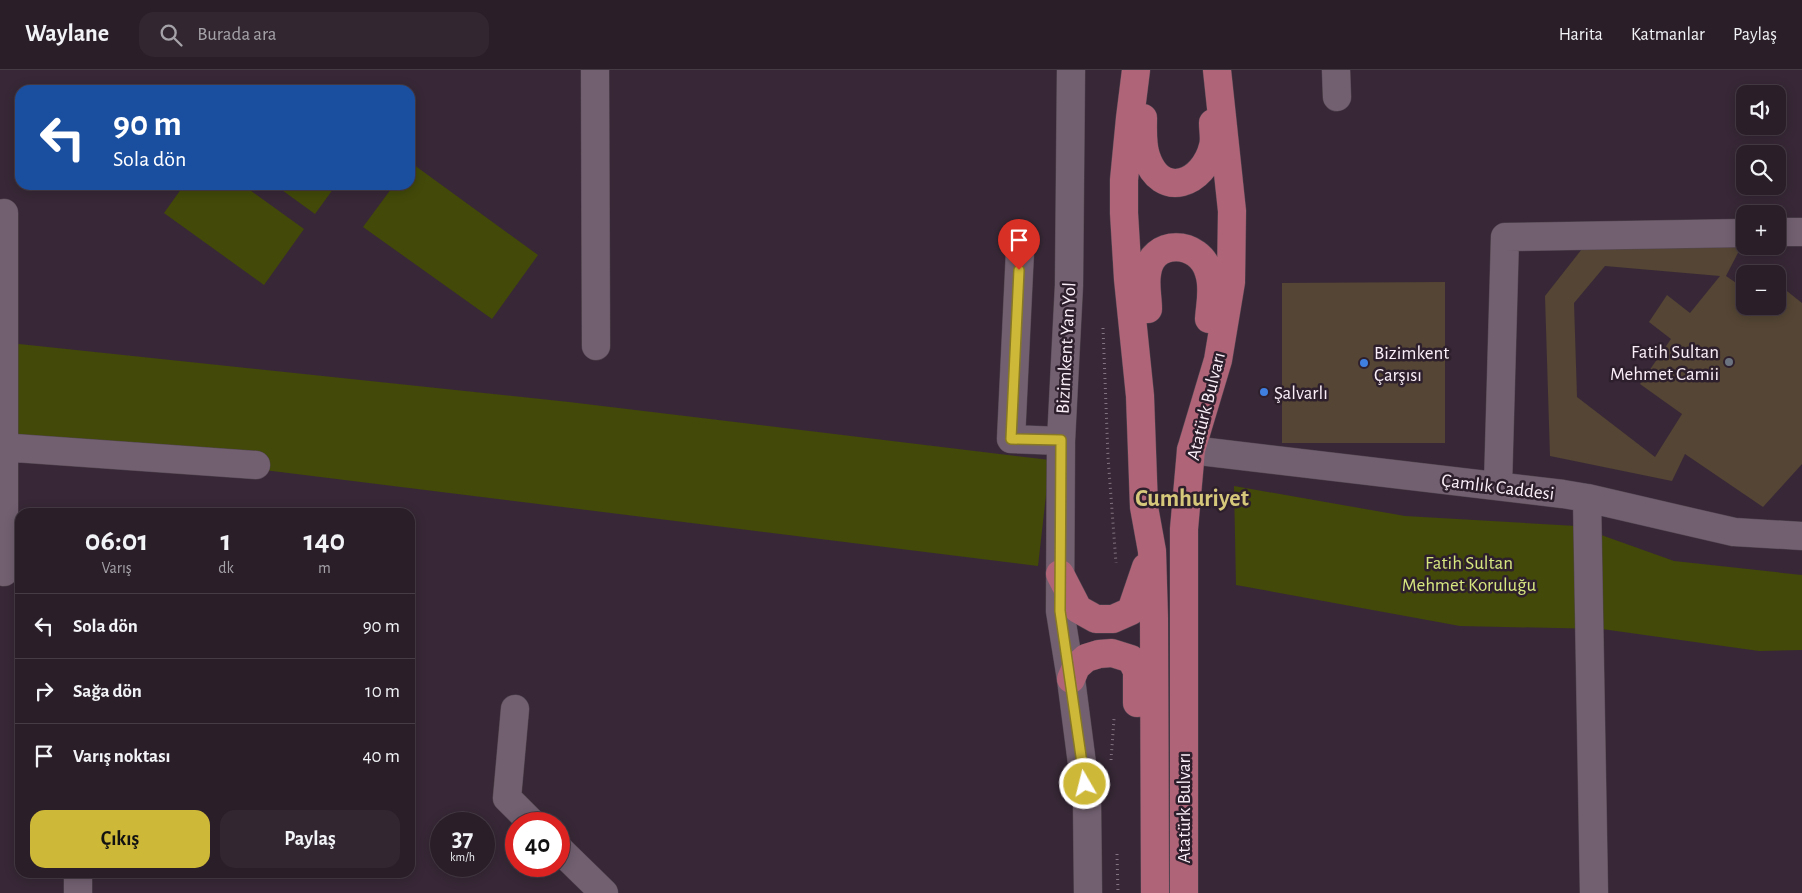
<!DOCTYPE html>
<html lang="tr">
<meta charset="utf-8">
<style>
:root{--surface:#2a1e29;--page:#322731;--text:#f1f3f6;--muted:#a5a2a8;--line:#463c46;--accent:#ceb837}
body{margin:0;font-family:"Alegreya Sans",sans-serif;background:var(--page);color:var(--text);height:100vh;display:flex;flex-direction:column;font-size:19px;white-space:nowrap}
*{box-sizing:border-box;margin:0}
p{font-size:16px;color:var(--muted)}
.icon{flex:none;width:28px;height:28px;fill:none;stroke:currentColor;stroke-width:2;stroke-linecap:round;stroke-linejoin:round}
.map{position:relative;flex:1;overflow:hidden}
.drawer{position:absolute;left:15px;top:438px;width:400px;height:370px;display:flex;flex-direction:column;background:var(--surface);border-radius:15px;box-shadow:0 2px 12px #0003,0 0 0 1px var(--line)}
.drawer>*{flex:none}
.banner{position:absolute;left:15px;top:15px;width:400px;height:105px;border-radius:15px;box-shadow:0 2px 12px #0003,0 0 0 1px var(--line);background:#1a4fa0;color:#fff;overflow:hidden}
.buttons{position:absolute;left:1736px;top:15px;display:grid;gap:10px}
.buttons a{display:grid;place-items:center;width:50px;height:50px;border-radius:10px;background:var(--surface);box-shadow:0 2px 12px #0003,0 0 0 1px var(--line);font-size:25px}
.speed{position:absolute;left:430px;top:742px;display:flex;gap:10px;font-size:25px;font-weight:700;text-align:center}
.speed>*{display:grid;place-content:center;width:65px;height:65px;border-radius:50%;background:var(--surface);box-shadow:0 2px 12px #0003,0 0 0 1px var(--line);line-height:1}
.speed small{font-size:12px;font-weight:400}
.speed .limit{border:8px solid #d22;background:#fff;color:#111}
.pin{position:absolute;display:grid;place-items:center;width:42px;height:42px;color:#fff;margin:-51px -21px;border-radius:50% 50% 50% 0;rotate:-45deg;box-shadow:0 0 5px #0007}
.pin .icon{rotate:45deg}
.me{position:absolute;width:55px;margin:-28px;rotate:352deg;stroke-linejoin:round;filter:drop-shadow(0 0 4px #0008)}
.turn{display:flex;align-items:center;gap:18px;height:105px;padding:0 15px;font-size:22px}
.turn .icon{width:65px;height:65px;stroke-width:2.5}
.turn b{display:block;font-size:35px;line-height:42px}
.eta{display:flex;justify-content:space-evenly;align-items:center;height:85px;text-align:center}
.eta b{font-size:30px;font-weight:600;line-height:35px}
.primary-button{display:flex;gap:10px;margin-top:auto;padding:10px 15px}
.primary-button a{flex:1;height:58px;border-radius:15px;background:var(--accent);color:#111;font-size:20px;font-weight:600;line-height:58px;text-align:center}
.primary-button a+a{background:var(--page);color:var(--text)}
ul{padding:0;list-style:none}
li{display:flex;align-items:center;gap:15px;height:65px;padding:0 15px;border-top:1px solid var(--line)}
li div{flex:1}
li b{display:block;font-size:19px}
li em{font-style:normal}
header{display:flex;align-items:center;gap:30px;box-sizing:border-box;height:70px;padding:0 25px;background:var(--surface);border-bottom:1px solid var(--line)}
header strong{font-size:24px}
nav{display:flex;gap:28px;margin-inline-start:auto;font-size:18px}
.search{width:350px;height:45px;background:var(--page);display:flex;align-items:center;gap:12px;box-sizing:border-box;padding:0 18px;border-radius:15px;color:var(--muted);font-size:19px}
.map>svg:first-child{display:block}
.green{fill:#424909}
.building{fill:#544534;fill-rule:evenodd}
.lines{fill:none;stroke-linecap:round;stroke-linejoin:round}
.minor-casing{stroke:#544652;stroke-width:29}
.major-casing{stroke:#544652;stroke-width:29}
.path{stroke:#837481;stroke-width:3;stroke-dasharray:1 4;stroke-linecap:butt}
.minor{stroke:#726070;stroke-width:28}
.major{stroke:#b06477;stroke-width:28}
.route-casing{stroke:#867824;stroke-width:12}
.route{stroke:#ceb837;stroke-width:9}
.worship-dot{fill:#6b7280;stroke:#2e1f2d;stroke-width:2}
.shop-dot{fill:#3f7fe0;stroke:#2e1f2d;stroke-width:2}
.labels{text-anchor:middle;stroke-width:5;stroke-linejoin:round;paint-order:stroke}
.street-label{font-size:19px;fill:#faeff8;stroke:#2e1f2d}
.poi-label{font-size:19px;fill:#faeff8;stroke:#2e1f2d;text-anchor:start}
.park-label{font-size:19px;fill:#d7e780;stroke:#2e1f2d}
.district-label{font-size:24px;font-weight:bold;fill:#d6c87a;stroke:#2e1f2d}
</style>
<header>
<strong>Waylane</strong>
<div class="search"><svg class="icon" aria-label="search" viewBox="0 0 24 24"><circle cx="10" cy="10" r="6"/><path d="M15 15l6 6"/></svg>Burada ara</div>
<nav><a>Harita</a><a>Katmanlar</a><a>Paylaş</a></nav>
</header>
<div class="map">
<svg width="1802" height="823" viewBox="0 0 1802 823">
<rect width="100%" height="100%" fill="#382837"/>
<path class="green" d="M410 92 538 185 492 249 363 157 394 115H410Z
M184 115H243L304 159 264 215 164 143Z
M275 115H336L315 144Z
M0 272 569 332 1050 390 1038 496 184 390 0 373Z
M1234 416 1405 446 1576 456 1674 491 1802 505V580L1759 581 1602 559 1460 556 1236 515Z"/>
<path class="building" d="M1589 170 1741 177 1726 206 1745 219V236H1778V214L1802 233V394L1763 437 1685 384 1672 411 1550 386 1545 226ZM1605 196 1720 206 1690 243 1667 225 1649 252 1671 269 1640 314 1682 344 1655 387 1577 327 1574 233Z
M1445 212V373H1282V213Z"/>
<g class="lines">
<g class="minor-casing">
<path id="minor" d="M595 0 596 276
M1071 0 1069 215 1061 371 1060 541 1071 609 1087 732 1088 823
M1336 0 1337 27
M1778 162H1802
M1020 181 1011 369 1061 371
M0 377 256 395
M1191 380 1563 424 1587 428 1734 462 1802 466
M1498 415 1505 167 1745 163
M1587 428 1594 823
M4 502V143
M515 639 507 728 533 754
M559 779 604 823
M78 823V802"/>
</g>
<g class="major-casing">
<path id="major" d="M1136 0 1130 48 1124 110V143L1128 209 1140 326 1144 437 1152 481 1154 548 1155 823
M1143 48C1143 60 1142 74 1146 86 1161 131 1204 114 1213 76 1215 69 1213 60 1213 53
M1148 239C1148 228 1145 215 1147 204 1151 168 1200 169 1209 203 1214 218 1210 234 1209 249
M1060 504 1078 539 1096 549H1113L1131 541 1146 497
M1071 609 1076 597 1086 588 1099 584 1112 583 1131 589 1137 601V633
M1184 823V459L1191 380 1218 290 1231 212 1232 141 1217 0"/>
</g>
<path class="path" d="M1103 258 1108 387 1116 493
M1111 690 1114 649
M1117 784 1118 823"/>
<use href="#minor" class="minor"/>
<use href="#major" class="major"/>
</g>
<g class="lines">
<g class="route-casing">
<path id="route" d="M1019 200 1011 369 1061 370 1060 541 1085 714"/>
</g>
<use href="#route" class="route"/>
</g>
<circle class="worship-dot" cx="1729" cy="292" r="5"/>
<g class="shop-dot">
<circle cx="1364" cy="293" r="5"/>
<circle cx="1264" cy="322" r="5"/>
</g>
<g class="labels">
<g class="street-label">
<text transform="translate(1065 278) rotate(-87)" y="7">Bizimkent Yan Yol</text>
<text transform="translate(1205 336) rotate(-76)" y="7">Atatürk Bulvarı</text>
<text transform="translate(1498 416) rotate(7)" y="7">Çamlık Caddesi</text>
<text transform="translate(1183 738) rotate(-90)" y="7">Atatürk Bulvarı</text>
</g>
<g class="poi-label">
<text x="1719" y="288" text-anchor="end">Fatih Sultan<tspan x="1719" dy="22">Mehmet Camii</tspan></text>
<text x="1374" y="289">Bizimkent<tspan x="1374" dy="22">Çarşısı</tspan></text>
<text x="1274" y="329">Şalvarlı</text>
</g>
<g class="park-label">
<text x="1469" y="499">Fatih Sultan<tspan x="1469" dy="22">Mehmet Koruluğu</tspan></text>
</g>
<g class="district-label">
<text x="1192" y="436">Cumhuriyet</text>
</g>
</g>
</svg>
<div class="buttons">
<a><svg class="icon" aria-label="sound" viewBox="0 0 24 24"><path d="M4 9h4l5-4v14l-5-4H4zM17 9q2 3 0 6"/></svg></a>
<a><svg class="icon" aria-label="search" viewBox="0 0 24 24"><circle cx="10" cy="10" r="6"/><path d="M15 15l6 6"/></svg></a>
<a>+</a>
<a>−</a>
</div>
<div class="speed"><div>37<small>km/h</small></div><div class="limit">40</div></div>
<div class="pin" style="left:1019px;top:200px;background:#d93025"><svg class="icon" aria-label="arrive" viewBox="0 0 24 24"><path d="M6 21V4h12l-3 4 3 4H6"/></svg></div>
<svg class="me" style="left:1085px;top:714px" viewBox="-20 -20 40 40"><circle r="17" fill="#ceb837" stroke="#fff" stroke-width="3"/><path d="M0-11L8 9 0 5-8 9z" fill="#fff"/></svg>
<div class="banner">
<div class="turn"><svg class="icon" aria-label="left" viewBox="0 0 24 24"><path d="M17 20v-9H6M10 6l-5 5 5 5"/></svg><div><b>90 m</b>Sola dön</div></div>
</div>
<section class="drawer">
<div class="eta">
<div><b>06:01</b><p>Varış</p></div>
<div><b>1</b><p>dk</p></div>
<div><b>140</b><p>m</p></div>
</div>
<ul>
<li><svg class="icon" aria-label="left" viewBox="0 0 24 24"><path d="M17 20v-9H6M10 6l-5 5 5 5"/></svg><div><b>Sola dön</b></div><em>90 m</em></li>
<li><svg class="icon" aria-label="right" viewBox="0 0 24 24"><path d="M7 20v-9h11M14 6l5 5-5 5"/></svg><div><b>Sağa dön</b></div><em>10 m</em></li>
<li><svg class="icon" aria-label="arrive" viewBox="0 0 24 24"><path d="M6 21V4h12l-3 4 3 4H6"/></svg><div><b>Varış noktası</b></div><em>40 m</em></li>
</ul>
<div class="primary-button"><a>Çıkış</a><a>Paylaş</a></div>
</section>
</div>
